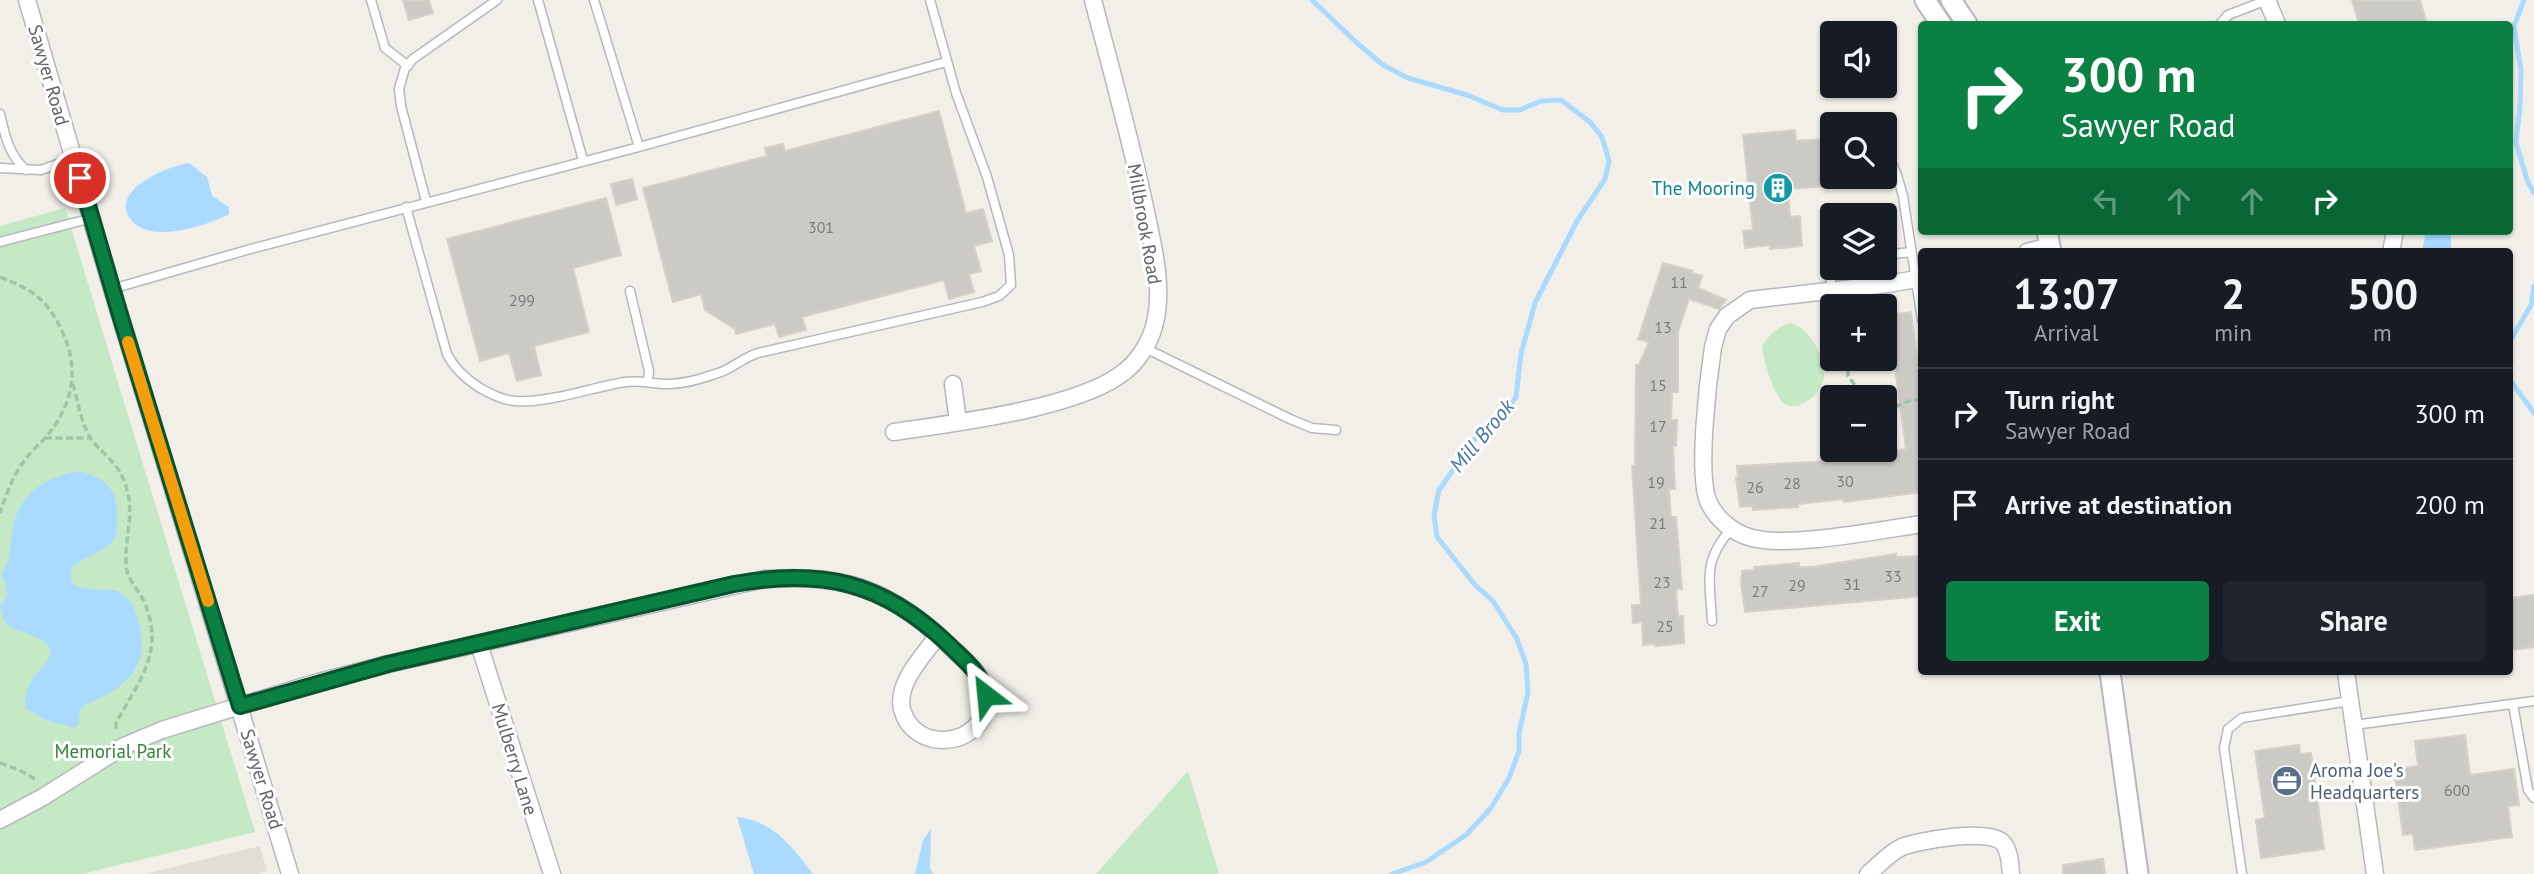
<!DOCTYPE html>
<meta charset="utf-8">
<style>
:root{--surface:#171b24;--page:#20242c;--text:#f1f3f6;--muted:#9ea1a6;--line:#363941;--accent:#0b8043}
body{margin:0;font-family:"PT Sans",sans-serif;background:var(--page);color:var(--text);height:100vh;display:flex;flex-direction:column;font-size:26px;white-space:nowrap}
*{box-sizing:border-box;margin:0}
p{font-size:23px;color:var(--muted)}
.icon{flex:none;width:38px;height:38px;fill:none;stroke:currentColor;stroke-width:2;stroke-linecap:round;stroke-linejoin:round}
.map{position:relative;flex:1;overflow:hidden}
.sheet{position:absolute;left:1918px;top:248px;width:595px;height:427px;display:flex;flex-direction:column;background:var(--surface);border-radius:7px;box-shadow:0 2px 5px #0004}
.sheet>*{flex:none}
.hud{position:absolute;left:1918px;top:21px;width:595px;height:214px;border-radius:7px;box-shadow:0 2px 5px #0004;background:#0b8043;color:#fff;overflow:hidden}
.fabs{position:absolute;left:1820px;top:21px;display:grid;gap:14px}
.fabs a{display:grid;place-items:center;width:77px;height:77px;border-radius:7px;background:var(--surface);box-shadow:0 2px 5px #0004;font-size:35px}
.pin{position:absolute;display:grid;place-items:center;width:60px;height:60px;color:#fff;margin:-30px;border:4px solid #fff;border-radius:50%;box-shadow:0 2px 7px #0007}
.me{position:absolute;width:77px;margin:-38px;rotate:331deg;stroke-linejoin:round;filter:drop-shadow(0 0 5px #0008)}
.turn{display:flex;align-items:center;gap:24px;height:147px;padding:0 28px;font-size:32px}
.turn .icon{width:91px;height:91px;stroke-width:2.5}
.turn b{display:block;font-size:49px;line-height:60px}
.lanes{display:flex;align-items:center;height:66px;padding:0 28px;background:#0003;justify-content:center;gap:35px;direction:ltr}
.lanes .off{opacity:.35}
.eta{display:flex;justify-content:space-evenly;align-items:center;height:119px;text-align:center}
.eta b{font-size:42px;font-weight:700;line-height:49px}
.action{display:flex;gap:14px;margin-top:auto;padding:14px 28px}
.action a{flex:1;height:80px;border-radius:7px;background:var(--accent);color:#fff;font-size:28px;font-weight:700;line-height:80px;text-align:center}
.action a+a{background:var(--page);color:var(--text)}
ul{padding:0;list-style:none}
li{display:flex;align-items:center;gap:21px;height:91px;padding:0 28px;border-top:2px solid var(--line)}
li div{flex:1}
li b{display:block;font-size:26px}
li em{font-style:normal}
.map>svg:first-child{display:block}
.education{fill:#e1ded6}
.green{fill:#c5e8c5}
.water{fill:#aadaff}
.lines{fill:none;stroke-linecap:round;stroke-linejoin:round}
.stream{stroke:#aadaff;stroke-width:5}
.building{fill:#cccac5;stroke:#d6d1c6;stroke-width:2}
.service-casing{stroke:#b5b8bc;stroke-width:11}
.minor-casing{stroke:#b5b8bc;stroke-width:19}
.tertiary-casing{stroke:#b5b8bc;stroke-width:23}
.path{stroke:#9cc7a9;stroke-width:3.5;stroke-dasharray:7 3.5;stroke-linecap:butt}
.service{stroke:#fff;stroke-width:8}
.minor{stroke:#fff;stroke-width:16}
.tertiary{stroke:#fff;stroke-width:19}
.route-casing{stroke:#07532c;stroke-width:18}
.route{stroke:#0b8043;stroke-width:12}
.slow{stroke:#f59e0b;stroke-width:12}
.labels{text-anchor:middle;stroke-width:6;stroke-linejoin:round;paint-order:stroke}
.number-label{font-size:16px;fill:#7a7d7f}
.street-label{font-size:19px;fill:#5f6368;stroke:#fff}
.culture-label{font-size:19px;fill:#0d838f;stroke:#fff;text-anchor:end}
.park-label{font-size:19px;fill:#348238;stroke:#fff}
.service-label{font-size:19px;fill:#4e5e75;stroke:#fff;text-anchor:start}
.water-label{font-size:21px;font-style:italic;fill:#4174aa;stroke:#fff}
</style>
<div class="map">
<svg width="2534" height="874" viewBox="0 0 2534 874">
<rect width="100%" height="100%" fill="#f1efe8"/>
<path class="education" d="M260 846 267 871 257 874H144Z"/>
<path class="green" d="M65 208 255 832 82 874H0V226Z
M1789 323C1809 325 1826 358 1824 378 1822 388 1817 394 1809 400 1801 406 1794 408 1784 404 1771 389 1765 365 1762 346 1769 335 1777 328 1789 323Z
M1188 771 1219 874H1096Z"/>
<path class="water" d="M189 163 207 177 212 196 229 207V214C206 226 146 246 129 217 112 188 169 166 189 163Z
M2426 231H2451V252H2422Z
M80 471C111 481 118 490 117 523 117 531 117 536 111 543 100 554 85 557 73 566 60 599 106 585 119 592 131 598 136 611 139 623 149 661 133 681 101 698 95 701 86 703 82 708 78 713 79 719 79 724L74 728 43 719 26 708C21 677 52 666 50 651 47 635 19 634 9 626 3 620 2 614 0 606 12 594 6 588 2 574 10 561 10 546 12 532 18 494 44 477 80 471Z
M737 817C772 820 793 847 813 874H754Z
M931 829 930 868 933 874H915L923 840Z"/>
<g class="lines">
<path class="stream" d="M1312 0 1357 43 1383 65 1408 78 1467 95 1503 110H1520L1541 101 1561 100 1590 122 1602 137 1609 161 1605 179 1577 221 1535 303 1521 354 1516 397 1500 419 1475 439 1439 490 1434 515 1437 537 1475 585 1493 601 1517 639 1526 664 1528 692 1519 733V751L1509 778 1491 808 1466 835 1426 862 1392 874
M2524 0 2514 26 2521 70 2520 107 2516 142 2527 180 2534 193
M2510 341 2531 305 2534 286
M2510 380 2534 413"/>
</g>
<path class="building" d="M403 0H429L433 13 409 20Z
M2352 0H2420L2427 24H2359Z
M939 111 966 213 983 209 992 241 974 246 981 271 969 274 974 292 949 299 944 280 802 317 806 330 779 337 775 324 736 334 735 329 705 310 701 294 673 302 643 188 767 156 765 148 783 144 785 151Z
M1795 130 1796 141 1823 139V147L1832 146V179H1826L1827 186 1788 189 1790 217 1800 216 1802 246 1770 249V245L1745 248 1743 231 1753 230 1743 135Z
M632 179 637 199 616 205 611 184Z
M606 198 621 255 573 268 589 332 534 346 541 375 517 381 509 353 480 361 447 239Z
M1663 263 1693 271 1692 273 1702 276 1698 288 1726 300 1719 309 1689 299 1678 332V392H1672L1671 420H1677L1676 446H1673L1675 489H1669L1671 517H1676L1682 589H1676L1678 617 1683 616 1684 643 1656 646 1655 644 1643 645 1642 622 1633 623 1632 605H1641L1632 466H1635L1636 365H1639L1649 342 1638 339Z
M1911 312 1922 396V492L1844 502 1843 499 1798 504V507L1753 510V506L1740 507 1736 478H1738L1737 466 1814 462 1906 449 1888 315Z
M1896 554V557L1922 556V596L1745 612 1741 582 1742 571 1754 570V567L1799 563V567H1812Z
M2534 595V647L2510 650V598Z
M2465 735 2470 775 2514 769 2519 805 2508 806 2512 837 2415 850 2413 834 2403 835 2394 769 2418 766 2415 741Z
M2299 745 2300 754 2311 753 2324 849 2261 858 2256 820 2265 818 2255 751Z
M2103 859 2105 874H2063V865Z"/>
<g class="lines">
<g class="service-casing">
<path id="service" d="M371 0 385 48 408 66
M538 0 583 160
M594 0 639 147
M2220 24 2228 15 2267 0
M0 114C5 136 9 155 26 170
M1885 148 1897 175 1903 196 1922 320
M0 168 41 170 74 158
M426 201 401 106 399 89 405 68 413 59 497 0
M406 207 447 354C454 368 466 379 480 388 491 394 502 400 515 401 544 404 594 387 625 382 640 380 653 384 668 384 683 384 701 379 715 374 731 370 742 358 758 353L982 302 999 296 1011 285 1009 255 987 177 956 93 930 0
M0 242 92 218
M1885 255 1911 252
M112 289 247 250 639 147 946 62
M630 291 649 371 648 381
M1831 291V279L1836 268
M1145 348 1290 419 1312 428 1336 430
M1712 621C1710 579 1702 562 1731 529
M2513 704 2528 790 2534 798
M2354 725 2534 701
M2242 874 2224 748 2228 729 2242 718 2350 701"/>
</g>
<g class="minor-casing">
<path id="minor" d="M27 0 112 289 290 874
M2267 0 2277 24
M2027 252 2050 246
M2391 252 2395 231
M1922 278 1888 284 1750 300 1727 316 1718 329 1713 347C1708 380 1697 472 1708 501 1716 519 1733 533 1752 538 1791 548 1879 530 1922 524
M953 384 958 422
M894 432C955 423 1072 409 1120 375 1139 362 1152 340 1156 318 1163 282 1152 241 1145 207 1130 137 1111 69 1093 0
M479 644 552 874
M2346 672 2375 874
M0 820 43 797 124 746 162 730 311 684 388 664 764 579C852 574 892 591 955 651 971 666 989 680 986 704 980 749 913 753 902 709 896 682 924 656 938 635
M1868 874C1879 865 1889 853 1902 847 1920 840 1990 828 2003 843 2010 851 2010 864 2011 874"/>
</g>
<g class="tertiary-casing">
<path id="tertiary" d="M1925 0 1941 24
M1951 0 1967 24
M2047 231 2051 252
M2110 672 2138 874"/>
</g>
<path class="path" d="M0 277C33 290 47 299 62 331 80 369 73 404 47 436 40 444 31 451 25 460 13 475 6 495 0 513
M1848 359V376L1864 397
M73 384C78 401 81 425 92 440 105 457 119 463 126 486 136 518 122 544 127 571 130 583 141 593 145 604 165 653 138 682 116 723V730
M1885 411 1909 401 1922 399
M45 438H91
M0 763 19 770 37 780"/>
<use href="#service" class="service"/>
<use href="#minor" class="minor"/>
<use href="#tertiary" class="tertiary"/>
</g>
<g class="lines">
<g class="route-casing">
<path id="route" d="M80 178 120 315 240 706 388 664 734 584C822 568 883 582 948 644 964 660 981 672 986 695"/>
</g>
<use href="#route" class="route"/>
<path class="slow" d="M128 342 208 601"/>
</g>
<defs>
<g id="building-disc" transform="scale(1.575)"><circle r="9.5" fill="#0f9aa8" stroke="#fff"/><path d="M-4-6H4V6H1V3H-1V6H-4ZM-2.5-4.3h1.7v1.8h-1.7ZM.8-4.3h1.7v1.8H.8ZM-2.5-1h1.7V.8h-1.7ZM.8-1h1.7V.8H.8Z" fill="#fff"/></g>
<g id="office-disc" transform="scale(1.575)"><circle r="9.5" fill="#5c6f8a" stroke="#fff"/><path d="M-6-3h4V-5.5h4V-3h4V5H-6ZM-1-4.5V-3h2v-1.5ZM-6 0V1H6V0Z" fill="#fff"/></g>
</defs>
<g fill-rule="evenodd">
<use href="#building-disc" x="1778" y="188"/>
<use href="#office-disc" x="2287" y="781"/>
</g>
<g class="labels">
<g class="number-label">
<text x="821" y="233">301</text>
<text x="1679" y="288">11</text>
<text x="522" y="306">299</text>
<text x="1663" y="333">13</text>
<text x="1658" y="391">15</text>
<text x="1658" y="432">17</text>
<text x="1845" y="487">30</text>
<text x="1656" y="488">19</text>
<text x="1792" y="489">28</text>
<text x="1755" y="493">26</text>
<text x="1658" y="529">21</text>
<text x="1893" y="582">33</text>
<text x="1662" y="588">23</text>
<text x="1852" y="590">31</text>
<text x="1797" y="591">29</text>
<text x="1760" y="597">27</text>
<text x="1665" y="632">25</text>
<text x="2457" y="796">600</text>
</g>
<g class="street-label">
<text transform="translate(49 75) rotate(74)" y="7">Sawyer Road</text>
<text transform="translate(1145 224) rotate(80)" y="7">Millbrook Road</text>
<text transform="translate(515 759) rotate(73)" y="7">Mulberry Lane</text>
<text transform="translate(262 779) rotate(73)" y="7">Sawyer Road</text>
</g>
<g class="culture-label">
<text x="1755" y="195">The Mooring</text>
</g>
<g class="park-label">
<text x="113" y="758">Memorial Park</text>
</g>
<g class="service-label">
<text x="2310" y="777">Aroma Joe's<tspan x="2310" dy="22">Headquarters</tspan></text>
</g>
<g class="water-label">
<text transform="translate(1482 436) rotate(-50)" y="7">Mill Brook</text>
</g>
</g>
</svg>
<div class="fabs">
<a><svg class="icon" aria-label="sound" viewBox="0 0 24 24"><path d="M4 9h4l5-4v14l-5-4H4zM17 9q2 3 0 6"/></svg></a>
<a><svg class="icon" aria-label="search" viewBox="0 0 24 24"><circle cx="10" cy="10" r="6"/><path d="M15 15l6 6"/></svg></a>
<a><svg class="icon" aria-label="layers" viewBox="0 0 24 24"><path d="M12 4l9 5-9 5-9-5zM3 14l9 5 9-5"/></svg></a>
<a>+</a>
<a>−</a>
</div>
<div class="pin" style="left:80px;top:178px;background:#d93025"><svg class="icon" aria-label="arrive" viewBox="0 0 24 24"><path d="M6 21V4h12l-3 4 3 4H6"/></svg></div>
<svg class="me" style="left:986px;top:695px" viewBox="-20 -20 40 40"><path d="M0-17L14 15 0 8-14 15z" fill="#0b8043" stroke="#fff" stroke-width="4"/></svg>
<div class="hud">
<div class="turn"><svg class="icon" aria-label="right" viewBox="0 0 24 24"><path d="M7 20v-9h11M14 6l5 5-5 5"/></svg><div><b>300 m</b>Sawyer Road</div></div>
<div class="lanes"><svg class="icon off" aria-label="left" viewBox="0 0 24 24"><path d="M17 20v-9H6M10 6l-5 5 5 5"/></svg><svg class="icon off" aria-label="ahead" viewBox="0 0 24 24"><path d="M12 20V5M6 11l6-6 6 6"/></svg><svg class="icon off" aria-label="ahead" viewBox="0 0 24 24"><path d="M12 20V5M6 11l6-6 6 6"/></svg><svg class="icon" aria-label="right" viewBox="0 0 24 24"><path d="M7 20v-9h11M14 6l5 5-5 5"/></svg></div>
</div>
<section class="sheet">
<div class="eta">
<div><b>13:07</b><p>Arrival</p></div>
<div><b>2</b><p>min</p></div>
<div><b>500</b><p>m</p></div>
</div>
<ul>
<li><svg class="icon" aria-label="right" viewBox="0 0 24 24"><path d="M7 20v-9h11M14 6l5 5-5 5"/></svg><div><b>Turn right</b><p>Sawyer Road</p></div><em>300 m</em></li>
<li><svg class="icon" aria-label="arrive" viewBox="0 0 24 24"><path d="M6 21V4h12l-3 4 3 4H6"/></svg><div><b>Arrive at destination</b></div><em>200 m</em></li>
</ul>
<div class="action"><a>Exit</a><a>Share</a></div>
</section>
</div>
